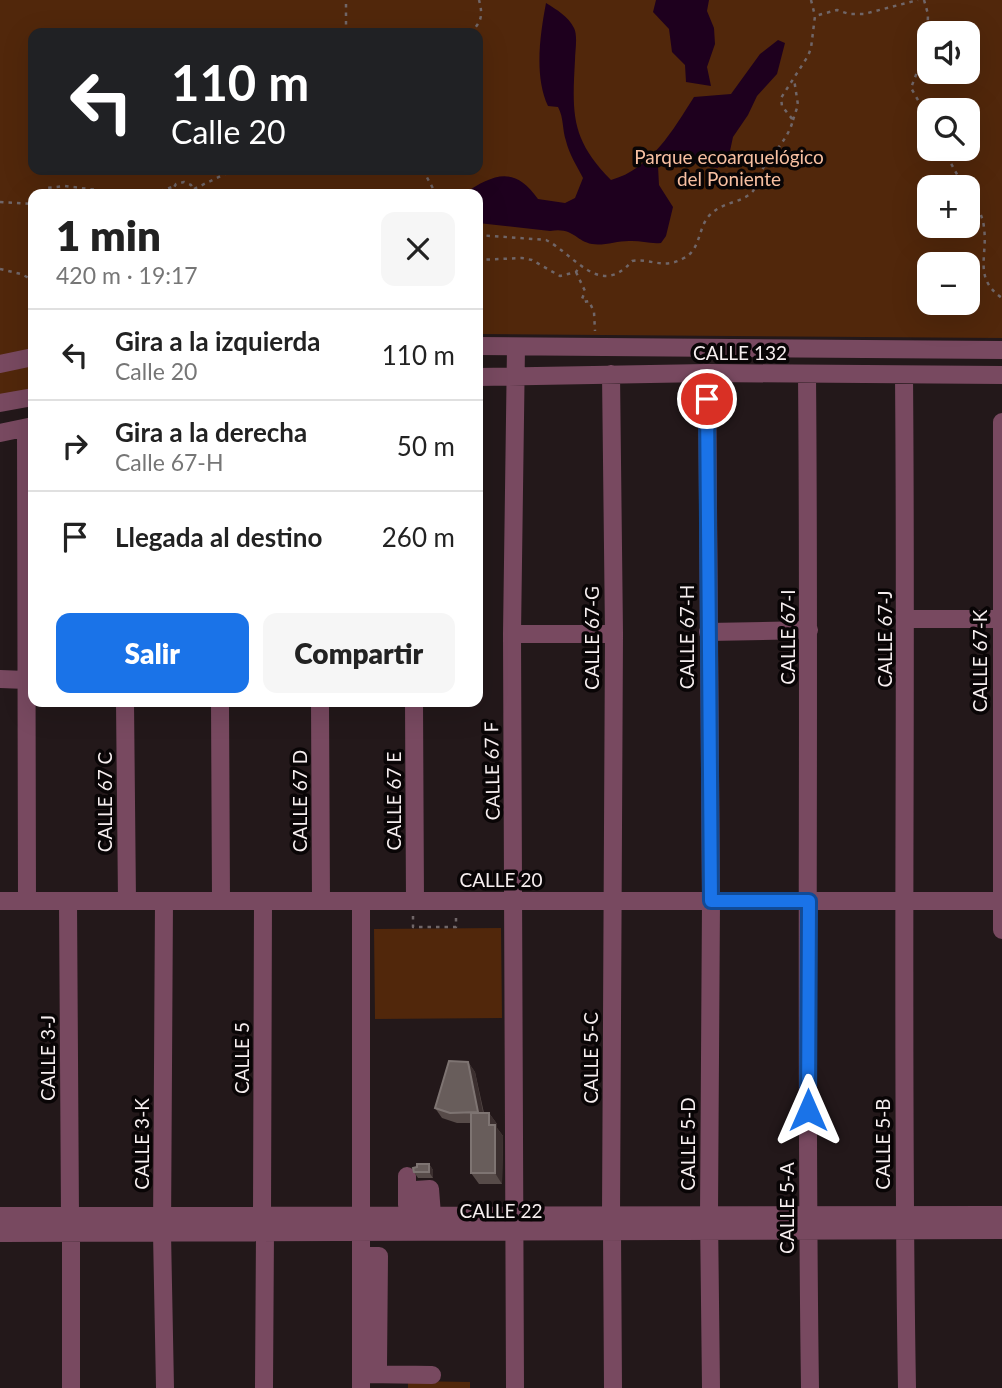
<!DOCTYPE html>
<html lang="es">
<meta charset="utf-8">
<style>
:root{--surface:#fff;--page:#f6f6f6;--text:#222;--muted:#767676;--line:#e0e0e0;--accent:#1a73e8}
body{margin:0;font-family:Lato,sans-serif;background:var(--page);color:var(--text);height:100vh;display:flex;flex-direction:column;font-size:26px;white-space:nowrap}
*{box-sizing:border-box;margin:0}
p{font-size:23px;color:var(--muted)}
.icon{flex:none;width:38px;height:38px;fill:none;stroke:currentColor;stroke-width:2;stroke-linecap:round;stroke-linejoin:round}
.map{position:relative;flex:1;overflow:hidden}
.panel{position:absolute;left:28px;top:189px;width:455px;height:518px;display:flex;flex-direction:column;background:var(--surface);border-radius:14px;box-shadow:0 7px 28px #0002}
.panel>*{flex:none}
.guide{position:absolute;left:28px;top:28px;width:455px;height:147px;border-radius:14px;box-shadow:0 7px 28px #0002;background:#202124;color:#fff;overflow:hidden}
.tools{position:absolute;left:917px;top:21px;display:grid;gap:14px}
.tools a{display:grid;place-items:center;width:63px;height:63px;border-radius:14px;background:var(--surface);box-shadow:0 7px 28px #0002;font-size:35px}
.pin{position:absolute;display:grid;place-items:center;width:60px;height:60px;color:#fff;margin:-30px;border:4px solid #fff;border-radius:50%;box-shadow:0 2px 7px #0007}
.me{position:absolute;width:77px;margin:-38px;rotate:0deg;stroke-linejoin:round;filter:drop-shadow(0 0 5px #0008)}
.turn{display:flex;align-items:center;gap:24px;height:147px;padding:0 28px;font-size:32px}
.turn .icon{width:91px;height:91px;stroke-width:2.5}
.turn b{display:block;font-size:49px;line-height:60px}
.round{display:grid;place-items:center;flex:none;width:74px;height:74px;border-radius:14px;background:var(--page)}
.headline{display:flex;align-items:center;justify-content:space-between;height:119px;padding:0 28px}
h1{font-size:42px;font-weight:800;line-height:52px}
.action{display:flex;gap:14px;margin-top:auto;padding:14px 28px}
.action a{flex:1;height:80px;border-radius:14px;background:var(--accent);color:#fff;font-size:28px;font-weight:800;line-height:80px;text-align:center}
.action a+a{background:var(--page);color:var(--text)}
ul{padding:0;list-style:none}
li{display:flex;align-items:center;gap:21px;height:91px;padding:0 28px;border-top:2px solid var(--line)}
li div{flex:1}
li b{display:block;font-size:26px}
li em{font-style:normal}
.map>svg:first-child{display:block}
.green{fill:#51270b;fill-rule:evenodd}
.water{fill:#1e001e}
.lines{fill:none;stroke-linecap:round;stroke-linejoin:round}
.path{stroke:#706668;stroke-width:2.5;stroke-dasharray:3.5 5;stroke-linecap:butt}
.minor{stroke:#784960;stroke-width:18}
.wall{fill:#574b49}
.shaded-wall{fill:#3b2f2f}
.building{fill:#685d5b;stroke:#7e7472;stroke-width:2}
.route-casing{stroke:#114b97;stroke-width:18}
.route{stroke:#1a73e8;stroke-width:12}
.labels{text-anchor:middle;stroke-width:7;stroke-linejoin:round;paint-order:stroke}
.park-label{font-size:19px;fill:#f8c0a2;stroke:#090506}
.street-label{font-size:19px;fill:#f6eeef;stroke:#090506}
</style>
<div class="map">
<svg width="1002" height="1388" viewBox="0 0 1002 1388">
<rect width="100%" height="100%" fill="#23181a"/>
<path class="green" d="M0 0H1002V338L478 334V194H33V390L0 396ZM33 33H478V170H33ZM929 33H968V72H929ZM929 110H968V149H929ZM929 187H968V226H929ZM929 264H968V303H929Z
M501 928 502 1018 375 1019 374 929Z
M408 1381 470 1382V1388H408Z"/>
<path class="water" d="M656 0H709L707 11 714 28 715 44 707 67 711 86 686 82 685 65 672 52 669 29 653 12Z
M546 3C557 10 568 16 574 28 578 36 575 51 575 60 572 115 571 139 611 180 651 169 673 130 694 97L731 94 760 54 778 40 785 43 777 74 757 96 748 115 733 137 730 151 718 168C702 167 689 160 673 157L658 166 659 185 673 207 666 236 661 243C650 244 642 241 632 241 619 240 605 246 592 244 575 241 574 227 550 231L478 223V194H463C494 174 514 165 538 199L565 203 575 198 583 178C577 166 569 154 566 141 562 129 564 118 558 107L548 106C534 76 540 35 546 3Z"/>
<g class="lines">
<path class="path" d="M811 0 815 16
M924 0 928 14 927 46 911 88 929 119
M346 33V0
M470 33C482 22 483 15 479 0
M793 120 798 105 794 79
M943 149 964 187
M423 170 436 194
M194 189 233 170
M968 193C975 204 983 214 984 228 988 256 973 278 1002 298
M44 194 46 188 65 186 129 194
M152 194 172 187
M170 194 176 184 184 182 191 185 195 194
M0 202 33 204
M478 235 546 240C574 254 600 299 632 261 650 258 664 270 684 258 700 250 698 230 708 217 721 202 737 204 750 194 757 189 756 181 759 175 769 156 788 141 793 120L782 106 781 98 808 56 811 48 815 16 837 10 849 14H864L918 0
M478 260 522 258 532 260 560 276 576 272 580 266
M0 269 21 274 33 280
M576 272 585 291 582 299 584 302 589 301 594 312 595 331
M413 916V927H456V914"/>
<path class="minor" d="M478 346 1002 350
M0 364 33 357
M707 373 711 901 709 1215 711 1388
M807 374C810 712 805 1050 810 1388
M904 376C907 713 901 1051 907 1388
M478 377 707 373 1002 375
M0 403 33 397
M1002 422V930
M26 428 27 901
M0 433 33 426
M906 619H1001
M708 632 809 630
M512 634H614
M0 679 26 680
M125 702 127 901
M220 702 221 901
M320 702 321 901
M414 702 415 901
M0 901H1002
M68 901 70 1216
M164 901 162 1233 165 1388
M407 1176V1205
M416 1215 415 1190 430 1189 432 1215
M611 1215 614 634 611 374
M0 1216 1002 1215
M262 1216 263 901
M612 1231 613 1388
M0 1233 1002 1230
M361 1367H378L379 1256H361
M366 1374 432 1375
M71 1388V1233
M264 1388 265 1232
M361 1388V901
M515 1388 512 634 516 347"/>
</g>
<path class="wall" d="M468 1062 475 1072 484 1113H489L497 1124V1128L503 1136 502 1184H479L471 1173V1123H457L442 1118 435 1108Z
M429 1164 433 1170V1178H418L414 1172 417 1167Z"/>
<path class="shaded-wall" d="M468 1062 475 1072 485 1122 478 1112Z
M489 1113 497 1124V1128L503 1136 502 1184 495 1173 489 1125Z
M429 1164 433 1170V1178L429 1172Z"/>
<path class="building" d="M449 1061 468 1062 478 1112 450 1113 435 1108Z
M471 1113H489V1125H495V1173H471Z
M417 1164H429V1172H414L413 1168 417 1167Z"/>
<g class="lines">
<g class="route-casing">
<path id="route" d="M707 399 711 901H809L808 1110"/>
</g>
<use href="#route" class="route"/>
</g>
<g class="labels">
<g class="park-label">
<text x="729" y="164">Parque ecoarquelógico<tspan x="729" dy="22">del Poniente</tspan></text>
</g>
<g class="street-label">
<text x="740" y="360">CALLE 132</text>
<text transform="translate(687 637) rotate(-90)" y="7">CALLE 67-H</text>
<text transform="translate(788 637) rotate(-90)" y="7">CALLE 67-I</text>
<text transform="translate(592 638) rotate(-90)" y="7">CALLE 67-G</text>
<text transform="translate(885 639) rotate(-90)" y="7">CALLE 67-J</text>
<text transform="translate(980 661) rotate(-90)" y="7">CALLE 67-K</text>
<text transform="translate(492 771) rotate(-91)" y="7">CALLE 67 F</text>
<text transform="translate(300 801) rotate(-90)" y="7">CALLE 67 D</text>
<text transform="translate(394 801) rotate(-90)" y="7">CALLE 67 E</text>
<text transform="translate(105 802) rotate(-90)" y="7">CALLE 67 C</text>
<text x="501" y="887">CALLE 20</text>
<text transform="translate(48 1058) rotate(-90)" y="7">CALLE 3-J</text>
<text transform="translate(242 1058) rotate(-90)" y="7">CALLE 5</text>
<text transform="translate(591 1058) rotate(-90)" y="7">CALLE 5-C</text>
<text transform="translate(142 1144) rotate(-90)" y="7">CALLE 3-K</text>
<text transform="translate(688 1144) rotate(-90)" y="7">CALLE 5-D</text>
<text transform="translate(883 1144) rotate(-90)" y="7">CALLE 5-B</text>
<text transform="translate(787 1208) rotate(-90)" y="7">CALLE 5-A</text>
<text x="501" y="1218">CALLE 22</text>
</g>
</g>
</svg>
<div class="tools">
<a><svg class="icon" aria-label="sound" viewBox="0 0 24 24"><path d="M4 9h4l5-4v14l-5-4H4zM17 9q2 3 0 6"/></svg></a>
<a><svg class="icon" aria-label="search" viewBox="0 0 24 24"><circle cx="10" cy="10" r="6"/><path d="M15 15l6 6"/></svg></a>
<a>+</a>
<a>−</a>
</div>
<div class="pin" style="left:707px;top:399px;background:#d93025"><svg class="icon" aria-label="arrive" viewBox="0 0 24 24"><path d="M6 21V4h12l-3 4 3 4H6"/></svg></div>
<svg class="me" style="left:808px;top:1110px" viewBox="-20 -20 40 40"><path d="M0-17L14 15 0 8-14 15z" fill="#1a73e8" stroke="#fff" stroke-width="4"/></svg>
<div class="guide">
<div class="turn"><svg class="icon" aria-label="left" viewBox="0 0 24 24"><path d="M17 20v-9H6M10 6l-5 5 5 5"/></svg><div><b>110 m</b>Calle 20</div></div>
</div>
<section class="panel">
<div class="headline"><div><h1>1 min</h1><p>420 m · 19:17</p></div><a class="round"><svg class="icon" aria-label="close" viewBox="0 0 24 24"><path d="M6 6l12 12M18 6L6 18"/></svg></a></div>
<ul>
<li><svg class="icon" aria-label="left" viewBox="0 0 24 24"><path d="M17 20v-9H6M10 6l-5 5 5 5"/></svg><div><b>Gira a la izquierda</b><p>Calle 20</p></div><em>110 m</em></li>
<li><svg class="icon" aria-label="right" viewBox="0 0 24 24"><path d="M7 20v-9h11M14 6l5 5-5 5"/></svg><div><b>Gira a la derecha</b><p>Calle 67-H</p></div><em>50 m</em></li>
<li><svg class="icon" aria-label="arrive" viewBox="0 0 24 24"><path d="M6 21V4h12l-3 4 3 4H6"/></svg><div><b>Llegada al destino</b></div><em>260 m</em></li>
</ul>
<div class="action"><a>Salir</a><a>Compartir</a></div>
</section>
</div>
